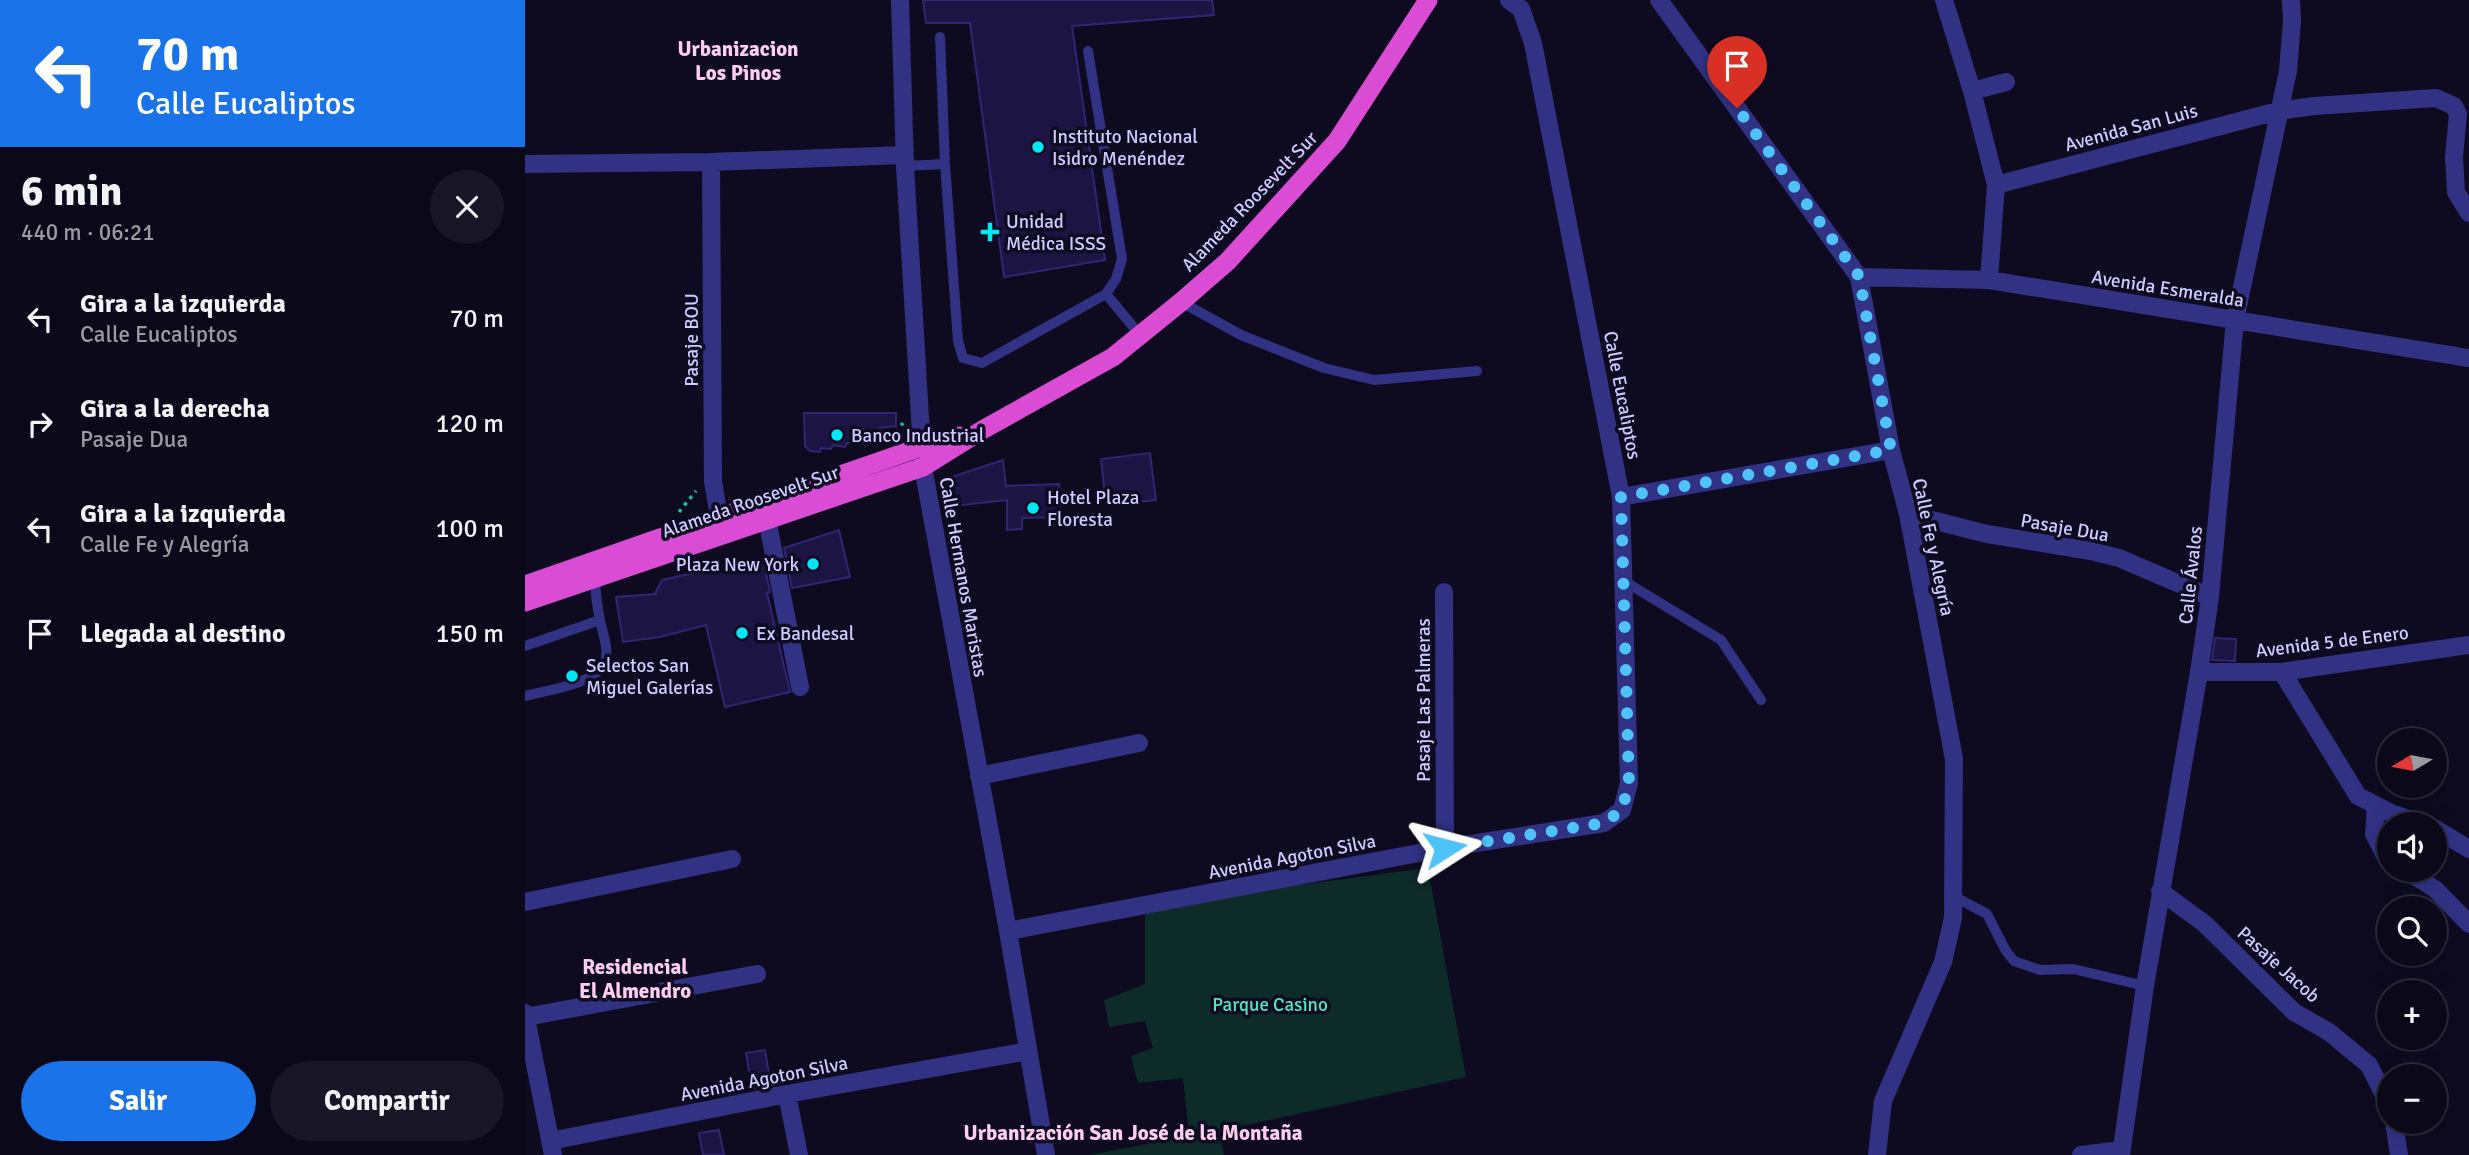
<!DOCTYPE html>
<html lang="es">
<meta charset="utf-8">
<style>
:root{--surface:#0a0819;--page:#181626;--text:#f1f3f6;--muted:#999aa2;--line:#2a2938;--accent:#1a73e8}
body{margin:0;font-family:Signika,sans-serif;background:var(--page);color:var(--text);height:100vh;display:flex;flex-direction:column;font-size:26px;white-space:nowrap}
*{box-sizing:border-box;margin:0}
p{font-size:23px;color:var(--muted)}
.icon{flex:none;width:38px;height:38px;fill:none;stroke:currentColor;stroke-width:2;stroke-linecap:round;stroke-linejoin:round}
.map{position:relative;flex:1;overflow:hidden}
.sheet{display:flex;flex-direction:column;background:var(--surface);width:525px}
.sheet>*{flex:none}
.guide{background:#1a73e8;color:#fff;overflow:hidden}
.needle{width:46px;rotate:260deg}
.tools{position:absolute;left:1852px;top:728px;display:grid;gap:14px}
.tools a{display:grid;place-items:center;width:70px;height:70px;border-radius:50%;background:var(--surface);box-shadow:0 7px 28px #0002,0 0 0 2px var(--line);font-size:35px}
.pin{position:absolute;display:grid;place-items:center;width:60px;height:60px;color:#fff;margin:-72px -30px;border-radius:50% 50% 50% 0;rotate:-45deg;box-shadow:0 0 7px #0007}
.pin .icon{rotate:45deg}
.me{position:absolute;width:77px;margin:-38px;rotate:81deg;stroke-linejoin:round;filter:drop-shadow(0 0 5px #0008)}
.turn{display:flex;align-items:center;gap:24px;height:147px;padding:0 21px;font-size:32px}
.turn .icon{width:91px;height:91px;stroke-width:2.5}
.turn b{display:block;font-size:49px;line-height:60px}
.round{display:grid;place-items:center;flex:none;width:74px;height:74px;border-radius:37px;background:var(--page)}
.headline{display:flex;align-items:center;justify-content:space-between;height:119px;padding:0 21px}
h1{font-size:42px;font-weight:700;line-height:52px}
.button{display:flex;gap:14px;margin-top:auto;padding:14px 21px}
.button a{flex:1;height:80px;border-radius:42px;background:var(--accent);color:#fff;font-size:28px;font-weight:700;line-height:80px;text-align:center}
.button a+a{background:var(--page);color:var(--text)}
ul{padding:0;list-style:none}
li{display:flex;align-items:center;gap:21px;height:105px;padding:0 21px}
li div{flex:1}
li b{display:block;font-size:26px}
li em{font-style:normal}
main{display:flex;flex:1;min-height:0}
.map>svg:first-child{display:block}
.green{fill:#0d2b29}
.building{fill:#1c1543;stroke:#312572;stroke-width:2}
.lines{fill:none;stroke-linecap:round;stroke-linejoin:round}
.path{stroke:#22bbab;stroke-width:3.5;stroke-dasharray:3.5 5;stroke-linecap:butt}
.service{stroke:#313284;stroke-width:10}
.minor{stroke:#313284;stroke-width:18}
.tertiary{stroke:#313284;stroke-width:18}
.trunk{stroke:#da4cd3;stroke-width:19}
.route{stroke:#4fc3f7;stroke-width:12;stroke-dasharray:0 21.6}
.poi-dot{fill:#00e8f6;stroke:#0e0b21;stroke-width:2.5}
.labels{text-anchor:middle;stroke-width:7;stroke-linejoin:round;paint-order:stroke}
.street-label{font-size:19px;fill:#cecbff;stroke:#0e0b21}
.poi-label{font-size:19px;fill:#cecbff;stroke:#0e0b21;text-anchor:start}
.park-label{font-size:19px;fill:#4ce9bb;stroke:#0e0b21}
.neighbourhood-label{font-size:21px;font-weight:bold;fill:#ffcdef;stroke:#0e0b21}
</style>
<main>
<section class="sheet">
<div class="guide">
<div class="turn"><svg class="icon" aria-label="left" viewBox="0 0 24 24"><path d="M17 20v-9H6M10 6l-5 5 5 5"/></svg><div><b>70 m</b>Calle Eucaliptos</div></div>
</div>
<div class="headline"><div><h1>6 min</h1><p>440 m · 06:21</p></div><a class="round"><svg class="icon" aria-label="close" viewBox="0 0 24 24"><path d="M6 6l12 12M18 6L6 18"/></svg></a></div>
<ul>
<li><svg class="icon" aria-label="left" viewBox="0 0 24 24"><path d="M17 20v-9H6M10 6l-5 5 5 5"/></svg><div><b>Gira a la izquierda</b><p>Calle Eucaliptos</p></div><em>70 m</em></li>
<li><svg class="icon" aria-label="right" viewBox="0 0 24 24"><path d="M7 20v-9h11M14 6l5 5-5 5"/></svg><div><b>Gira a la derecha</b><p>Pasaje Dua</p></div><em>120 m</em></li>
<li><svg class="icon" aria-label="left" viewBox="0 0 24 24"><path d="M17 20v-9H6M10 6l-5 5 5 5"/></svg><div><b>Gira a la izquierda</b><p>Calle Fe y Alegría</p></div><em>100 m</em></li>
<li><svg class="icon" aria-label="arrive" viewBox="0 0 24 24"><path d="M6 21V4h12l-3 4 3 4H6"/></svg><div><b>Llegada al destino</b></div><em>150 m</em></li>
</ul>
<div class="button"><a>Salir</a><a>Compartir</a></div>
</section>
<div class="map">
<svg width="1944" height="1155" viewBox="0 0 1944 1155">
<rect width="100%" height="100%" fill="#0e0b21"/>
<path class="green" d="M903 868 941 1077 695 1131 699 1155H564L664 1136 658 1078 613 1083 606 1056 628 1048 620 1021 584 1027 579 1000 620 984V905Z"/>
<path class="building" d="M398 0H687L689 15 547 26 580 260 479 277 445 23H401Z
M279 413H371V426L354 428 353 431 335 439 333 443H322L320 447 308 445 306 449 296 448 295 452 285 451 280 446Z
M625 453 631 500 581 505 576 459Z
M478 460 481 486 534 484 535 517 497 518V529L482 530V500L419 507 416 485 424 478Z
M314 530 325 577 267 588 259 548Z
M238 558 245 592 242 593 265 692 200 707 181 625 135 637 98 642 91 597 130 594 137 580Z
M1690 638 1711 639 1710 661 1687 660Z
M240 1050 246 1086 227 1089 221 1053Z
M194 1130 199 1155H178L174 1133Z"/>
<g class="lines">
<path class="path" d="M366 439 378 423
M154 512 171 491"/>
<path class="service" d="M415 37 420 164 433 341 438 358 457 363 581 294 591 279 597 259 563 51
M380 166 420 164
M581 294 615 335
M656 302 716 335 799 368 849 380 952 371
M1099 581 1196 640 1236 700
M0 646 75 620
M0 696C21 690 68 685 79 664 85 653 78 633 75 621 73 607 69 593 71 578
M1428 896 1462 914 1481 951 1489 961 1515 970 1548 969 1620 986"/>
<path class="minor" d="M375 0 380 166 398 467 483 931 521 1155
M1134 0 1334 277 1366 450 1383 514 1429 759 1428 918 1418 962 1358 1101 1352 1155
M1419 0 1447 91 1471 185 1464 280
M1447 91 1481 82
M186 162 188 481 194 517
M0 164 186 162 379 155
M1471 185 1753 111 1789 106 1911 98 1929 106 1933 114 1929 157 1931 192 1944 213
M1334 277 1464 280 1944 358
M1096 497 1366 450
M1383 514 1462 534 1566 551 1594 558 1685 597
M242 519 275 687
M919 592 920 848
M1674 672H1757L1944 645
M1757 672 1833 796 1866 813 1898 824
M454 776 614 743
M1851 805 1849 834 1864 863
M1909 828 1944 849
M1880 870 1910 889 1944 924
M1635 891 1680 924 1769 1012 1804 1032 1844 1065 1864 1105
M0 902 207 859
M483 931 920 848 1079 823 1097 810 1104 783 1096 497 1008 43 996 9 984 0
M1 1017 232 974
M262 1094 274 1155
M1869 1122 1874 1155
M25 1141 262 1094 503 1051
M1556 1155 1597 1150
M1596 1155 1620 986 1674 672 1685 597 1710 320 1763 71 1767 21 1766 0"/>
<path class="tertiary" d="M0 1013 28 1155"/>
<path class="trunk" d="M0 585 396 447 434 436
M0 602 398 467 459 429 588 357 656 302 703 261 812 141 903 0"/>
</g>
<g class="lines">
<path class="route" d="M920 848 1079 823 1097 810 1104 783 1096 497 1366 450 1334 276 1212 108"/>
</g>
<g class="poi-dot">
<circle cx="513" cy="147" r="7"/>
<path d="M461.5 221.5h7v7h7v7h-7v7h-7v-7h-7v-7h7z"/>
<circle cx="312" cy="435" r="7"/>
<circle cx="508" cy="508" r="7"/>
<circle cx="288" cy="564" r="7"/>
<circle cx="217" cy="633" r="7"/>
<circle cx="47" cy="676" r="7"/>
</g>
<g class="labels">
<g class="street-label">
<text transform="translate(1606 127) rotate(-15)" y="7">Avenida San Luis</text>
<text transform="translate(724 201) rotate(-46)" y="7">Alameda Roosevelt Sur</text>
<text transform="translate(1643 288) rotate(9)" y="7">Avenida Esmeralda</text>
<text transform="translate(166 340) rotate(-90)" y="7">Pasaje BOU</text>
<text transform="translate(1098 395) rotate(79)" y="7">Calle Eucaliptos</text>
<text transform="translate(225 501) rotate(-19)" y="7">Alameda Roosevelt Sur</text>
<text transform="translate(1540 527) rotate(10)" y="7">Pasaje Dua</text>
<text transform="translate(1409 547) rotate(78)" y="7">Calle Fe y Alegría</text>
<text transform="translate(1665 575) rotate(-84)" y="7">Calle Ávalos</text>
<text transform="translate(439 577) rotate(80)" y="7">Calle Hermanos Maristas</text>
<text transform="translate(1807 641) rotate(-7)" y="7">Avenida 5 de Enero</text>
<text transform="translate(898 700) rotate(-90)" y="7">Pasaje Las Palmeras</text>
<text transform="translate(767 856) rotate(-11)" y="7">Avenida Agoton Silva</text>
<text transform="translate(1754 964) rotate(42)" y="7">Pasaje Jacob</text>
<text transform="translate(239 1078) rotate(-11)" y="7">Avenida Agoton Silva</text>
</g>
<g class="poi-label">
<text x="527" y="143">Instituto Nacional<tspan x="527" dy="22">Isidro Menéndez</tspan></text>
<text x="481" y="228">Unidad<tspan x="481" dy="22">Médica ISSS</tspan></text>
<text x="326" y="442">Banco Industrial</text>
<text x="522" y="504">Hotel Plaza<tspan x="522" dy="22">Floresta</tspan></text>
<text x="274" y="571" text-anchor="end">Plaza New York</text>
<text x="231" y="640">Ex Bandesal</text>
<text x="61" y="672">Selectos San<tspan x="61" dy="22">Miguel Galerías</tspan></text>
</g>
<g class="park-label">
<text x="745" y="1011">Parque Casino</text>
</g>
<g class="neighbourhood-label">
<text x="213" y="56">Urbanizacion<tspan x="213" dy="24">Los Pinos</tspan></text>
<text x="110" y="974">Residencial<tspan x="110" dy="24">El Almendro</tspan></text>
<text x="608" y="1140">Urbanización San José de la Montaña</text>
</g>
</g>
</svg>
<div class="tools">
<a><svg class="needle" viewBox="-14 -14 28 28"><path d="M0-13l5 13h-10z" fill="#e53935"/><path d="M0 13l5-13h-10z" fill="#999aa2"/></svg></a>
<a><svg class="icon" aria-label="sound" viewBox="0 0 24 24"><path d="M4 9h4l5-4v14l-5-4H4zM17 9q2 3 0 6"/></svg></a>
<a><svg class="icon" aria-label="search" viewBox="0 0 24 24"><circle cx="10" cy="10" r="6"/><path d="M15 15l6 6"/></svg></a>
<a>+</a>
<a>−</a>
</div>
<div class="pin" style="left:1212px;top:108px;background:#d93025"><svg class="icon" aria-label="arrive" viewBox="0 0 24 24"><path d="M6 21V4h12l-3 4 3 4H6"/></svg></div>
<svg class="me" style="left:920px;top:848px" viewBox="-20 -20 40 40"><path d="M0-17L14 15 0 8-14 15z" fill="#4fc3f7" stroke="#fff" stroke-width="4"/></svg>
</div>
</main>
